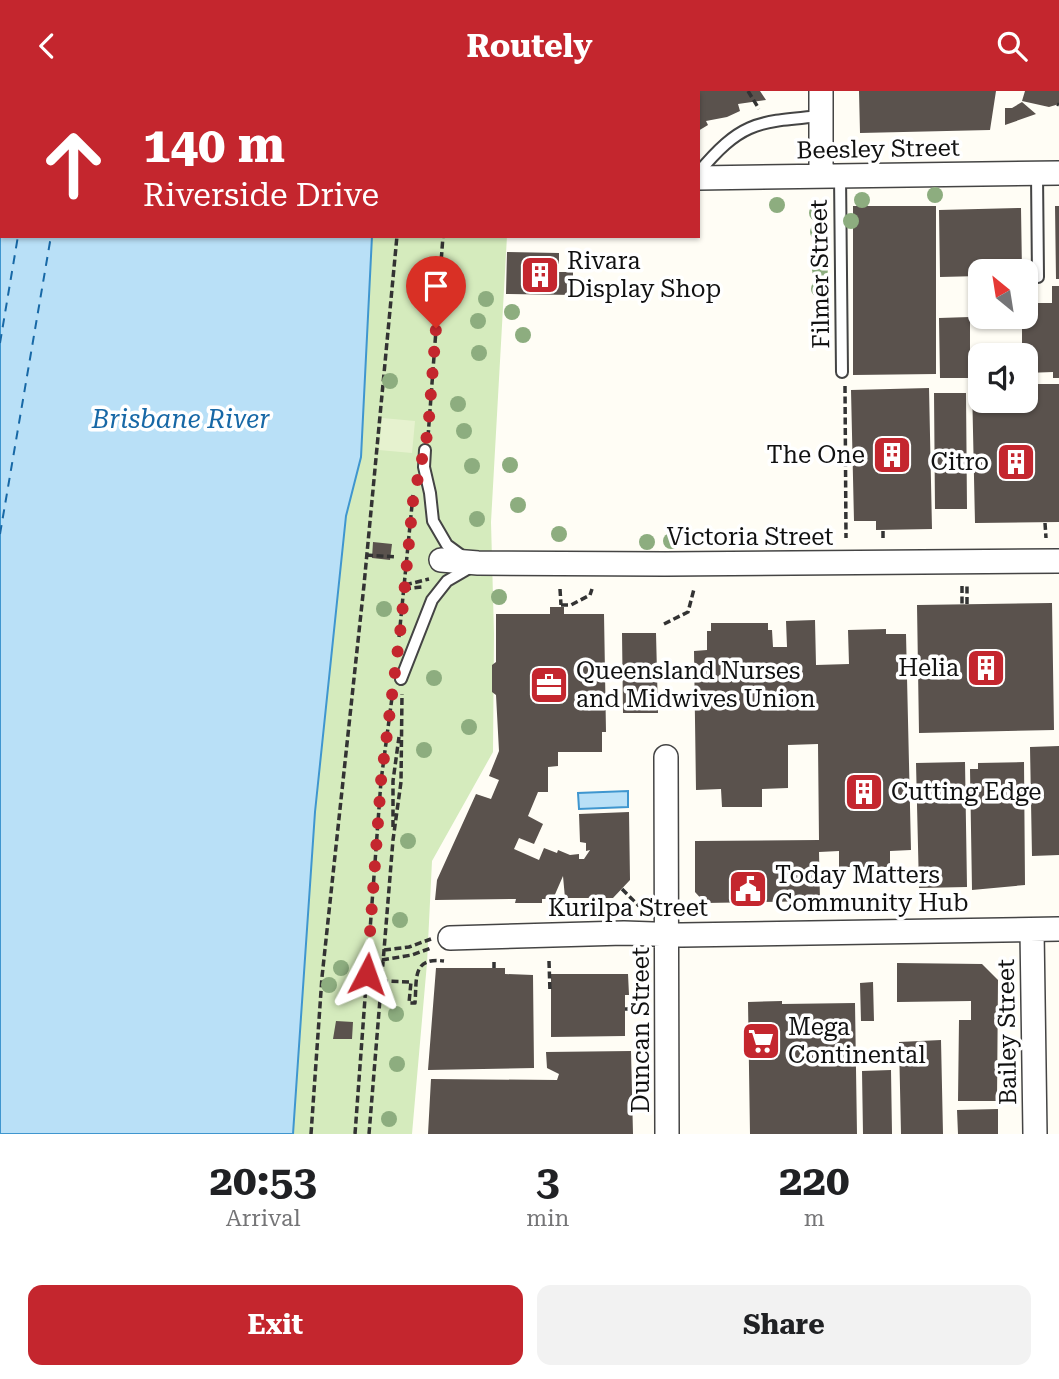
<!DOCTYPE html>
<style>
:root{--surface:#fff;--page:#f2f2f2;--text:#202124;--muted:#757577;--accent:#c4262e}
body{margin:0;font-family:"Roboto Serif",serif;background:var(--page);color:var(--text);height:100vh;display:flex;flex-direction:column;font-size:26px;white-space:nowrap}
*{box-sizing:border-box;margin:0}
p{font-size:23px;color:var(--muted)}
.icon{flex:none;width:38px;height:38px;fill:none;stroke:currentColor;stroke-width:2;stroke-linecap:round;stroke-linejoin:round}
.map{position:relative;height:1043px;overflow:hidden}
.details{display:flex;flex-direction:column;background:var(--surface);flex:1}
.details>*{flex:none}
.banner{position:absolute;left:0px;top:0px;width:700px;height:147px;box-shadow:0 2px 5px #0004;background:#c4262e;color:#fff;overflow:hidden}
.needle{width:46px;rotate:330deg}
.controls{position:absolute;left:968px;top:168px;display:grid;gap:14px}
.controls a{display:grid;place-items:center;width:70px;height:70px;border-radius:14px;background:var(--surface);box-shadow:0 2px 5px #0004;font-size:35px}
.pin{position:absolute;display:grid;place-items:center;width:60px;height:60px;color:#fff;margin:-72px -30px;border-radius:50% 50% 50% 0;rotate:-45deg;box-shadow:0 0 7px #0007}
.pin .icon{rotate:45deg}
.me{position:absolute;width:77px;margin:-38px;rotate:4deg;stroke-linejoin:round;filter:drop-shadow(0 0 5px #0008)}
.turn{display:flex;align-items:center;gap:24px;height:147px;padding:0 28px;font-size:32px}
.turn .icon{width:91px;height:91px;stroke-width:2.5}
.turn b{display:block;font-size:49px;line-height:60px}
.eta{display:flex;justify-content:space-evenly;align-items:center;height:119px;text-align:center}
.eta b{font-size:42px;font-weight:700;line-height:49px}
.action{display:flex;gap:14px;margin-top:auto;padding:14px 28px}
.action a{flex:1;height:80px;border-radius:14px;background:var(--accent);color:#fff;font-size:28px;font-weight:700;line-height:80px;text-align:center}
.action a+a{background:var(--page);color:var(--text)}
header{display:flex;justify-content:space-between;align-items:center;height:91px;padding:0 28px;background:var(--accent);color:#fff;font-size:32px;font-weight:700}
.map>svg:first-child{display:block}
.green{fill:#d5ebbd}
.pitch{fill:#e6f2cf}
.water{fill:#b9e0f7;stroke:#3f96cf;stroke-width:2}
.lines{fill:none;stroke-linecap:round;stroke-linejoin:round}
.ferry{stroke:#1768a6;stroke-width:2;stroke-dasharray:9 7;stroke-linecap:butt}
.building{fill:#5a524d}
.lane-casing{stroke:#444;stroke-width:14}
.street-casing{stroke:#444;stroke-width:26}
.path{stroke:#333;stroke-width:3.5;stroke-dasharray:7 3.5;stroke-linecap:butt}
.lane{stroke:#fff;stroke-width:10}
.street{stroke:#fff;stroke-width:23}
.tree{fill:#8dad7f}
.route{stroke:#c4262e;stroke-width:12;stroke-dasharray:0 21.6}
.labels{text-anchor:middle;stroke-width:7;stroke-linejoin:round;paint-order:stroke}
.street-label{font-size:24px;fill:#111;stroke:#fff}
.poi-label{font-size:24px;fill:#111;stroke:#fff;text-anchor:start}
.water-label{font-size:26px;font-style:italic;fill:#1768a6;stroke:#fff}
</style>
<header><svg class="icon" aria-label="back" viewBox="0 0 24 24"><path d="M15 5l-7 7 7 7"/></svg>Routely<svg class="icon" aria-label="search" viewBox="0 0 24 24"><circle cx="10" cy="10" r="6"/><path d="M15 15l6 6"/></svg></header>
<div class="map">
<svg width="1059" height="1043" viewBox="0 0 1059 1043">
<rect width="100%" height="100%" fill="#fffdf5"/>
<path class="green" d="M372 145H507L491 431 494 543 493 661 432 770 427 872 412 1043H293L315 721 346 425 361 366Z"/>
<path class="pitch" d="M382 327 415 330 412 362 379 359Z"/>
<path class="water" d="M0 0H375L2 2V145H372L361 366 346 425 315 721 293 1043H0Z
M628 700V716L579 718 578 702Z"/>
<g class="lines">
<path class="ferry" d="M43 2V0
M75 2V0
M0 252 18 145
M0 443 51 145"/>
</g>
<path class="building" d="M698 0H760L766 9 738 13 740 20 727 26 706 30 708 34 698 40Z
M859 0H996L990 39 860 42Z
M1025 0H1059V13L1049 16 1022 10Z
M1022 11 1036 23 1005 34V17H1012Z
M853 115H936V283L853 284Z
M1055 115H1059V188H1056Z
M1021 117 1022 180H980V185L940 186 939 119Z
M507 161 559 162V181H573V204L506 203Z
M1052 195H1059V287H1053V281L1026 282V264H1022V226H1026V212H1052Z
M970 226V287H940L939 227Z
M1026 293H1059V431L975 432 972 294H980V310H1026Z
M929 297 932 438 876 439V430H854L851 299Z
M934 302H966L967 418H935Z
M373 451 392 453 390 469 372 467Z
M1052 512 1054 639 919 642 917 514Z
M550 516H564V523H604L606 641H602V661H558V675L548 676V701H538L528 725 543 733 534 753 519 747 514 758 539 769 544 757 557 762 558 759 570 764 579 763V768H584L590 759 586 760V752L580 751 579 723 629 721 630 789 613 807H565L563 785 553 808H542V812H515L516 808 435 809 437 789 476 703 491 708 499 689 489 685 499 660 496 604 492 601V574L496 571V523H550Z
M815 529 816 574 849 573 848 539 886 538V543H906L911 759 890 760V776H839V760L819 761 820 810 705 812 695 801V750L819 749 818 653 788 654V697L762 698V716H722L721 698 696 699 694 560 707 559V540H711V532H768V539H772L773 556H787L786 530Z
M622 542H656L658 622H623Z
M1059 655V764L1032 765 1030 656Z
M965 671 967 796 919 797 916 672Z
M1024 671 1025 794 972 799 970 678H978V672Z
M897 872 982 873 998 889 997 1010H958L959 929H971V910L897 911Z
M436 877H505V883L533 884 534 977 428 979Z
M551 883H628L629 904H625V945L551 946Z
M873 891 874 930H861L860 892Z
M782 910V913L855 912 857 1043H750L748 911Z
M336 930 353 931 352 948H333Z
M941 949 943 1043H901L899 951Z
M631 960 633 1043H428L431 988 557 989 559 983 547 977 546 961Z
M891 979 892 1043H863L862 980Z
M998 1018V1043H958L957 1019Z"/>
<g class="lines">
<g class="lane-casing">
<path id="lane" d="M698 82C742 30 756 31 822 25
M1037 83 1038 186
M840 84 842 281
M425 359 424 376 430 402 433 430 447 454 462 465
M401 588 432 509 447 490 471 476"/>
</g>
<g class="street-casing">
<path id="street" d="M821 85V0
M698 87 1059 82
M441 469 478 472 665 473 1059 470
M666 666 667 1043
M1032 839 1035 1043
M450 847 624 842 682 844 1059 838"/>
</g>
<path class="path" d="M748 0 759 18
M410 2 411 0
M453 2V0
M493 2V0
M1057 13 1059 14
M845 295 846 447
M428 346 443 145
M1045 432 1046 447
M883 447V439
M366 464 397 466
M405 494 429 488
M962 495V513
M404 498 422 496
M560 498 561 514
M967 513V495
M561 514H571L590 504 592 498
M664 533 688 521 694 498
M399 546 413 404
M393 736V690L399 646
M622 798 639 815
M384 859 409 856 431 848
M382 869 412 864 431 857
M549 870 550 901
M494 871V877
M381 890 411 891 409 912H415C417 887 412 866 444 870
M625 918H642
M311 1043 322 886 364 494 397 145
M355 1043 381 690 393 599
M369 1043 393 749 401 691 402 603"/>
<use href="#lane" class="lane"/>
<use href="#street" class="street"/>
</g>
<g class="tree">
<circle cx="935" cy="104" r="8"/>
<circle cx="862" cy="109" r="8"/>
<circle cx="777" cy="114" r="8"/>
<circle cx="817" cy="122" r="8"/>
<circle cx="851" cy="130" r="8"/>
<circle cx="818" cy="141" r="8"/>
<circle cx="820" cy="179" r="8"/>
<circle cx="819" cy="198" r="8"/>
<circle cx="486" cy="208" r="8"/>
<circle cx="512" cy="221" r="8"/>
<circle cx="478" cy="230" r="8"/>
<circle cx="523" cy="244" r="8"/>
<circle cx="479" cy="262" r="8"/>
<circle cx="390" cy="290" r="8"/>
<circle cx="458" cy="313" r="8"/>
<circle cx="464" cy="340" r="8"/>
<circle cx="510" cy="374" r="8"/>
<circle cx="472" cy="375" r="8"/>
<circle cx="518" cy="414" r="8"/>
<circle cx="477" cy="428" r="8"/>
<circle cx="559" cy="443" r="8"/>
<circle cx="671" cy="450" r="8"/>
<circle cx="647" cy="451" r="8"/>
<circle cx="499" cy="506" r="8"/>
<circle cx="384" cy="518" r="8"/>
<circle cx="434" cy="587" r="8"/>
<circle cx="469" cy="636" r="8"/>
<circle cx="424" cy="659" r="8"/>
<circle cx="408" cy="750" r="8"/>
<circle cx="400" cy="829" r="8"/>
<circle cx="341" cy="877" r="8"/>
<circle cx="329" cy="894" r="8"/>
<circle cx="396" cy="923" r="8"/>
<circle cx="397" cy="973" r="8"/>
<circle cx="389" cy="1028" r="8"/>
</g>
<g class="lines">
<path class="route" d="M367 883 381 690 401 534 413 410 428 340 436 237"/>
</g>
<defs>
<g id="building-square" transform="scale(2.0125)"><rect x="-9" y="-9" width="18" height="18" rx="4" fill="#c4262e" stroke="#fff"/><path d="M-4-6H4V6H1V3H-1V6H-4ZM-2.5-4.3h1.7v1.8h-1.7ZM.8-4.3h1.7v1.8H.8ZM-2.5-1h1.7V.8h-1.7ZM.8-1h1.7V.8H.8Z" fill="#fff"/></g>
<g id="office-square" transform="scale(2.0125)"><rect x="-9" y="-9" width="18" height="18" rx="4" fill="#c4262e" stroke="#fff"/><path d="M-6-3h4V-5.5h4V-3h4V5H-6ZM-1-4.5V-3h2v-1.5ZM-6 0V1H6V0Z" fill="#fff"/></g>
<g id="civic-square" transform="scale(2.0125)"><rect x="-9" y="-9" width="18" height="18" rx="4" fill="#c4262e" stroke="#fff"/><path d="M-.6-6.5H3V-4.5H.6V-3L4-1V1h2V6H-6V1h2V-1L-.6-3ZM-1.2 2.5V6h2.4V2.5Z" fill="#fff"/></g>
<g id="supermarket-square" transform="scale(2.0125)"><rect x="-9" y="-9" width="18" height="18" rx="4" fill="#c4262e" stroke="#fff"/><path d="M-6-5.5h2.5l.6 2H6L4.5 2H-2.5L-4.4-4H-6ZM-1.5 3.2a1.3 1.3 0 1 0 .1 0ZM3 3.2a1.3 1.3 0 1 0 .1 0Z" fill="#fff"/></g>
</defs>
<g fill-rule="evenodd">
<use href="#building-square" x="540" y="184"/>
<use href="#building-square" x="892" y="364"/>
<use href="#building-square" x="1016" y="371"/>
<use href="#building-square" x="986" y="577"/>
<use href="#office-square" x="549" y="594"/>
<use href="#building-square" x="864" y="701"/>
<use href="#civic-square" x="748" y="798"/>
<use href="#supermarket-square" x="761" y="950"/>
</g>
<g class="labels">
<g class="street-label">
<text transform="translate(878 58) rotate(-1)" y="8">Beesley Street</text>
<text transform="translate(820 183) rotate(-91)" y="8">Filmer Street</text>
<text x="750" y="454">Victoria Street</text>
<text x="628" y="825">Kurilpa Street</text>
<text transform="translate(641 939) rotate(-90)" y="8">Duncan Street</text>
<text transform="translate(1007 941) rotate(-91)" y="8">Bailey Street</text>
</g>
<g class="poi-label">
<text x="567" y="178">Rivara<tspan x="567" dy="28">Display Shop</tspan></text>
<text x="865" y="372" text-anchor="end">The One</text>
<text x="989" y="379" text-anchor="end">Citro</text>
<text x="959" y="585" text-anchor="end">Helia</text>
<text x="576" y="588">Queensland Nurses<tspan x="576" dy="28">and Midwives Union</tspan></text>
<text x="891" y="709">Cutting Edge</text>
<text x="775" y="792">Today Matters<tspan x="775" dy="28">Community Hub</tspan></text>
<text x="788" y="944">Mega<tspan x="788" dy="28">Continental</tspan></text>
</g>
<g class="water-label">
<text x="181" y="337">Brisbane River</text>
</g>
</g>
</svg>
<div class="controls">
<a><svg class="needle" viewBox="-14 -14 28 28"><path d="M0-13l5 13h-10z" fill="#e53935"/><path d="M0 13l5-13h-10z" fill="#757577"/></svg></a>
<a><svg class="icon" aria-label="sound" viewBox="0 0 24 24"><path d="M4 9h4l5-4v14l-5-4H4zM17 9q2 3 0 6"/></svg></a>
</div>
<div class="pin" style="left:436px;top:237px;background:#d93025"><svg class="icon" aria-label="arrive" viewBox="0 0 24 24"><path d="M6 21V4h12l-3 4 3 4H6"/></svg></div>
<svg class="me" style="left:367px;top:883px" viewBox="-20 -20 40 40"><path d="M0-17L14 15 0 8-14 15z" fill="#c4262e" stroke="#fff" stroke-width="4"/></svg>
<div class="banner">
<div class="turn"><svg class="icon" aria-label="ahead" viewBox="0 0 24 24"><path d="M12 20V5M6 11l6-6 6 6"/></svg><div><b>140 m</b>Riverside Drive</div></div>
</div>
</div>
<section class="details">
<div class="eta">
<div><b>20:53</b><p>Arrival</p></div>
<div><b>3</b><p>min</p></div>
<div><b>220</b><p>m</p></div>
</div>
<div class="action"><a>Exit</a><a>Share</a></div>
</section>
